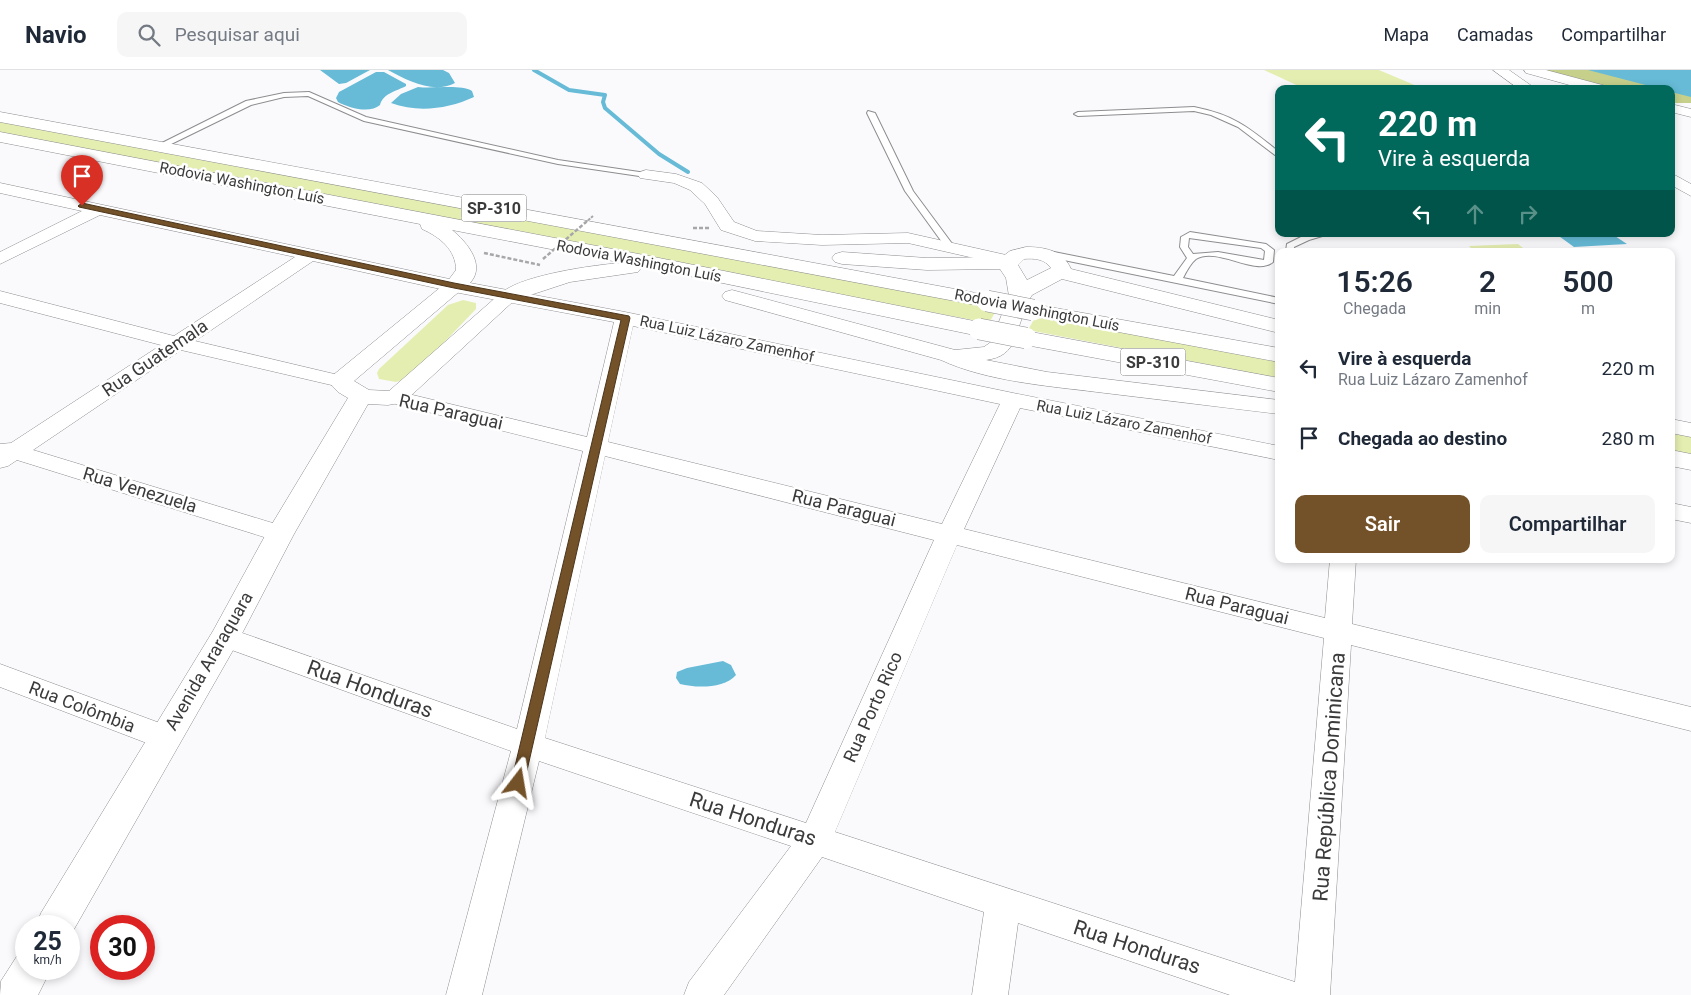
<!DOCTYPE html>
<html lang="pt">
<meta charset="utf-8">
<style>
:root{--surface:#fff;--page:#f6f6f7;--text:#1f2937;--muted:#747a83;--line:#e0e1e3;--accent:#735129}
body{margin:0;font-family:Roboto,sans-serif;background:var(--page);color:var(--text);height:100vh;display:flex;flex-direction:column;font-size:19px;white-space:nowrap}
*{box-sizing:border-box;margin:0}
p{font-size:16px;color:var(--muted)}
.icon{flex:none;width:28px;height:28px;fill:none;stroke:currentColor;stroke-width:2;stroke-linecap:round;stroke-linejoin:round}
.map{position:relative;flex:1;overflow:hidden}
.drawer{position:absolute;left:1275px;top:178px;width:400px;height:315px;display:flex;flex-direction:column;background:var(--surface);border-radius:10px;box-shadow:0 2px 8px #0003}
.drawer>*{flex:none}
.hud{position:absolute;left:1275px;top:15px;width:400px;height:152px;border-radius:10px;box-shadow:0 2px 8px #0003;background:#00695c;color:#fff;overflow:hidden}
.speed{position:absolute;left:15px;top:845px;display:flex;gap:10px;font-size:25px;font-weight:700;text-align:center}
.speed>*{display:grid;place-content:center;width:65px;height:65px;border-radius:50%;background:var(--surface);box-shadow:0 2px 8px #0003;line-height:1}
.speed small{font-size:12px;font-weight:400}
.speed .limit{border:8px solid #d22;background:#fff;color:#111}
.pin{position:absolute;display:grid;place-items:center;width:42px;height:42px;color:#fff;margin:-51px -21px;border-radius:50% 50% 50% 0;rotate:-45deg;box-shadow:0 0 5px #0007}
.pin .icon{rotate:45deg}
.me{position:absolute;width:55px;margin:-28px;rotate:14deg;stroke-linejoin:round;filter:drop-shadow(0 0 4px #0008)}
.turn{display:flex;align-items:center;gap:18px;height:105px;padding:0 20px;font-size:22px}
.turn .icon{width:65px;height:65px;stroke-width:2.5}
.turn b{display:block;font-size:35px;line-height:42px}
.lanes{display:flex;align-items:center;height:48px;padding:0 20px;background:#0003;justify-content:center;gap:25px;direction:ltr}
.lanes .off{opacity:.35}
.eta{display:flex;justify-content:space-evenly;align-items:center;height:85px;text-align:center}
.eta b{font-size:30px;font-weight:600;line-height:35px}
.button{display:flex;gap:10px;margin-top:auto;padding:10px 20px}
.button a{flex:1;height:58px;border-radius:10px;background:var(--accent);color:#fff;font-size:20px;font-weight:600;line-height:58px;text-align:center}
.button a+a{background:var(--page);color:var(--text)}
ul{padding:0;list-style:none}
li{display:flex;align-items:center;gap:15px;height:70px;padding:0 20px}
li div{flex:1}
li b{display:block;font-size:19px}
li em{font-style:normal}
header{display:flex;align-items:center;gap:30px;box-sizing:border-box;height:70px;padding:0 25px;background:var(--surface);border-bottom:1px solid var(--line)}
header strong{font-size:24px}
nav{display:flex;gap:28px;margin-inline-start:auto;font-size:18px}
.search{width:350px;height:45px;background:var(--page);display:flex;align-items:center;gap:12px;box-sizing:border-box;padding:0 18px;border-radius:10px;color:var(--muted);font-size:19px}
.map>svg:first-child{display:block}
.green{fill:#e5eeb1}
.forest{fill:#c6d08b}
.water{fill:#67bbd7}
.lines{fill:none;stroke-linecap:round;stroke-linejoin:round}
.stream{stroke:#67bbd7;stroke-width:4}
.lane-casing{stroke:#8d8c8f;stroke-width:2}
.street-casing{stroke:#8d8c8f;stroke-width:1}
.secondary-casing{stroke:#8d8c8f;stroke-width:1}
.highway-casing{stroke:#8d8c8f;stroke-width:1}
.path{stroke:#a7a7a9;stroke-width:2.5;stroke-dasharray:4 2;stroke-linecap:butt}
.lane{fill:#fff;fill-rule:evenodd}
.street{fill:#fff;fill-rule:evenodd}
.secondary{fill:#fff;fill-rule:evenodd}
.highway{fill:#fff;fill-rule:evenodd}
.highway-bridge-casing{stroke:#8d8c8f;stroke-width:22;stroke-linecap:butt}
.path-bridge-far1{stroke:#a7a7a9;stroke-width:2;stroke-dasharray:3 1;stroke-linecap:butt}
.path-bridge{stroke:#a7a7a9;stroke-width:2.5;stroke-dasharray:4 2;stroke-linecap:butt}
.highway-bridge{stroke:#fff;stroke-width:21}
.route{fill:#735129;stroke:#4b351b}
.labels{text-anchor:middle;stroke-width:5;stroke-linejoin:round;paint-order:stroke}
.far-street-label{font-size:15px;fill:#3b3b3c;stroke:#fff}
.shield{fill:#fff;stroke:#767676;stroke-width:1}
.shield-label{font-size:16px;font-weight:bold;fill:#3b3b3c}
.street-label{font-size:18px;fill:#3b3b3c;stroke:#fff}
.near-street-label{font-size:21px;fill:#3b3b3c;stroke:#fff}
</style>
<header>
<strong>Navio</strong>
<div class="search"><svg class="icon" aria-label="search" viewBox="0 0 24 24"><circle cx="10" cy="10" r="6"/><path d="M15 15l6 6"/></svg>Pesquisar aqui</div>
<nav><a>Mapa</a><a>Camadas</a><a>Compartilhar</a></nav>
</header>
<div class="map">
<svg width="1691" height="925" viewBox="0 0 1691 925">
<rect width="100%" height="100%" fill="#fafafd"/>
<path class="green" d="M1264 0H1379L1424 19H1305Z
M0 51 998 237 989 253 898 236 0 64Z
M1518 174 1527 181H1474L1469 176Z
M463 230 476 233V239L411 307 396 312 379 309 377 303 379 299 448 235Z
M1037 244 1279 289V308L1028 260Z
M1671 363 1691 366V386L1671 382Z"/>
<path class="forest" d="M1538 0H1691V33H1671V19H1610Z"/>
<path class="water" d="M320 0H370L346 13 339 14Z
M388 0H443L449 3 455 13C433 24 408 11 388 0Z
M1588 0H1691V27L1671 22V19H1661Z
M376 2H384L406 14V16C397 21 383 23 380 35 370 44 349 38 338 32L336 28 339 22Z
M418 17C433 19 461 14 472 21L474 27C448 39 418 43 391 33L401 24Z
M1556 164H1612L1627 174 1574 177Z
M723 591 731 595 736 605C724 619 696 618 680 614L676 608 677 602 687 598Z"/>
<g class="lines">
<path class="stream" d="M534 0 569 20 605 25 603 32 605 38 659 84 688 102"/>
<g class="lane-casing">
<path id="lane" d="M309 22 366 47 558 90 646 103 650 105 646 107 558 94 364 51 308 26 284 27 251 35 163 78 156 76 246 31 284 23Z
M1194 37C1234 45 1248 57 1279 82V88L1238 57 1211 45 1194 41 1078 46 1074 44 1078 42Z
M868 41 875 43 913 121 953 175V179H947L905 121 867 43Z
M1190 162 1266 174 1274 180 1273 192C1256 207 1217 176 1196 189 1191 193 1186 202 1183 208L1279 228V234L1044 186 1040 183 1044 180 1174 206 1187 188 1180 177 1181 167ZM1189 168 1261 178 1265 181 1264 190 1218 182 1193 184 1188 177Z
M1314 164H1329L1309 170 1294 177V181H1286L1287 174 1303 166Z"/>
</g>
<g class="street-casing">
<path id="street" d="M1493 0H1509L1536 19H1519Z
M1524 0H1546L1606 16 1608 19H1584L1526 3Z
M1671 34 1691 39V47L1671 42Z
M646 100 676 104 702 113 717 127 734 152 757 161 822 165 908 163 1015 187 1018 191 1015 195 1009 196 908 173 822 175 755 171 721 160 705 134 690 120 674 113 640 108 638 105 640 102Z
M1671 103 1691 114V126L1671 115Z
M0 113 454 210 625 242 1013 323 1279 376V390L1020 338 964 459 1325 548 1330 489H1356L1352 554 1691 637V661L1351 575 1330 925H1230L1018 853 1008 925H972L984 842 822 787 724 925H684L689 912 791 776 539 691 482 925H446L511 681 215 574 211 567 215 560 225 557 517 659 583 381 388 332 385 327 388 322 396 321 587 367 614 252 454 222 313 191 195 271 347 307 351 311 347 315 340 317 181 280 33 380 289 458 293 464 289 470 280 472 17 390 8 396 0 398V374L11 373 161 275 0 233V221L174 266 295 187 100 145 0 194V182L82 141 0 123ZM633 256 1000 334 942 454 608 372ZM605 386 934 470 806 753 545 668ZM957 475 1324 568 1295 912 835 762Z
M1671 433 1691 437V453L1671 449Z
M0 594 176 659 180 668 176 677 165 680 0 617Z"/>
</g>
<g class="secondary-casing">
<path id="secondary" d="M454 210 461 212 464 216 461 220 354 311 369 320 389 321 502 222 509 220 516 222 519 226 404 332 388 335 368 334 294 464 236 575 69 868V856H36L41 843 213 561 266 464 348 328 338 322 328 311 332 306 447 212Z
M26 882V899H51L38 925H0L1 911 17 886Z"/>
</g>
<g class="highway-casing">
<path id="highway" d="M0 42 987 225 994 227 998 231 994 235 987 237 0 52Z
M0 62 649 186 979 252 987 254 990 259 987 264 979 266 640 196 641 198 638 202 570 212 509 232 502 230 499 226C512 206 599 194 623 193L452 160C467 172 488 197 468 215 461 221 456 223 447 220L444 216 456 200C456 180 440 167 422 159L420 154 0 72Z
M1026 177C1044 177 1063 180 1071 199L1279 250V263L1062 209 1032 225 1026 235 1033 234 1279 278V292L1033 246 1024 242 1015 268 1018 263 1026 261 1279 308V322L1026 275 1018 273 1015 268C1010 282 1001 288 986 290L1047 302 1279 330V344C1218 337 1158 329 1097 322 1048 316 986 311 941 290L725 230 722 226 725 222 732 220 955 280 984 277 991 272 1009 226 1006 208 1000 199 927 200 842 194 835 192 832 188 835 184 842 182 927 188 1002 187 1010 181ZM1024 189C1034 188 1045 189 1051 198L1027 210 1018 195Z
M1671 349 1691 353V367L1671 363Z
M1671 380 1691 384V400L1671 396Z"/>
</g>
<path class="path" d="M693 158H709
M484 183 540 195"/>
<use href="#lane" class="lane"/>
<use href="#street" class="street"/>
<use href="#secondary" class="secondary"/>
<use href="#highway" class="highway"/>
<g class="highway-bridge-casing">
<path id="highway-bridge" d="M987 231 1033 240
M979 259 1026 268"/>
</g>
<path class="path-bridge-far1" d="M585 153 593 146"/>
<path class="path-bridge" d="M543 189 586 152"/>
<use href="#highway-bridge" class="highway-bridge"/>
</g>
<path class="route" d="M82 133 454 213 629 246 630 248 523 718 518 719 513 718 511 713 621 250 454 218 79 137 78 136Z"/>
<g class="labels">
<g class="far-street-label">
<text transform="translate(242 113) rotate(11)" y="5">Rodovia Washington Luís</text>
<text transform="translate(639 191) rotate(11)" y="5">Rodovia Washington Luís</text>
<text transform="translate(1037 240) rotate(11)" y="5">Rodovia Washington Luís</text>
<text transform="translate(727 269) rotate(12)" y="5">Rua Luiz Lázaro Zamenhof</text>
<text transform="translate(1124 352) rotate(11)" y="5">Rua Luiz Lázaro Zamenhof</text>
</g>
<g class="shield">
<rect x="461.5" y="124.5" width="65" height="27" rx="4"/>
<rect x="1120.5" y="278.5" width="65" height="27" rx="4"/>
</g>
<g class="shield-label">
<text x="494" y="144">SP-310</text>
<text x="1153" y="298">SP-310</text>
</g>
<g class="street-label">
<text transform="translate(155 288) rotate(-34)" y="6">Rua Guatemala</text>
<text transform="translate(451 342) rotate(13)" y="6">Rua Paraguai</text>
<text transform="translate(140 420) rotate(17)" y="6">Rua Venezuela</text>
<text transform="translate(844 438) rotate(14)" y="6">Rua Paraguai</text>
<text transform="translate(1237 536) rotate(14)" y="6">Rua Paraguai</text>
<text transform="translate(209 591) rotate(-60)" y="6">Avenida Araraquara</text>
<text transform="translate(82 637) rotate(21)" y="6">Rua Colômbia</text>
<text transform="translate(873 637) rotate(-66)" y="6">Rua Porto Rico</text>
</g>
<g class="near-street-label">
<text transform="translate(370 619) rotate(20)" y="7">Rua Honduras</text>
<text transform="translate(1329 707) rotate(-86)" y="7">Rua República Dominicana</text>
<text transform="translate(753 749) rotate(18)" y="7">Rua Honduras</text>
<text transform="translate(1137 877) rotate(18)" y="7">Rua Honduras</text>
</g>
</g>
</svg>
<div class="speed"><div>25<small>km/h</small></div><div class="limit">30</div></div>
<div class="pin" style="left:82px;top:136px;background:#d93025"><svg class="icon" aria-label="arrive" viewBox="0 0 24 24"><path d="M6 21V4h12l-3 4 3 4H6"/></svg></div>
<svg class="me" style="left:518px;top:713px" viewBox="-20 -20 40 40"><path d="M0-17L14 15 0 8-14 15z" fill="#735129" stroke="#fff" stroke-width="4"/></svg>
<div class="hud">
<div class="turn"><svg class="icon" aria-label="left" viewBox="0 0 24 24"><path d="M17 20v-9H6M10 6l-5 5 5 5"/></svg><div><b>220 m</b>Vire à esquerda</div></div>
<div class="lanes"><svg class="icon" aria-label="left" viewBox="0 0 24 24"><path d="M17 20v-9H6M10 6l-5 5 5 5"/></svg><svg class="icon off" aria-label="ahead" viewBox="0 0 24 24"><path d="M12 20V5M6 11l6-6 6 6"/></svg><svg class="icon off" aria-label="right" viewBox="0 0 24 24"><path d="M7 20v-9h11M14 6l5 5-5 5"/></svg></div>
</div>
<section class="drawer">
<div class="eta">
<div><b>15:26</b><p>Chegada</p></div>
<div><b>2</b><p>min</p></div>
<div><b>500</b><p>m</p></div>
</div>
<ul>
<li><svg class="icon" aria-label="left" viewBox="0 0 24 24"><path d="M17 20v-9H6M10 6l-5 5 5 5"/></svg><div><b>Vire à esquerda</b><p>Rua Luiz Lázaro Zamenhof</p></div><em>220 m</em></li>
<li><svg class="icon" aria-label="arrive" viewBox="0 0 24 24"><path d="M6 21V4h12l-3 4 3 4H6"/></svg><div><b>Chegada ao destino</b></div><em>280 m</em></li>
</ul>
<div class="button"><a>Sair</a><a>Compartilhar</a></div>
</section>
</div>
